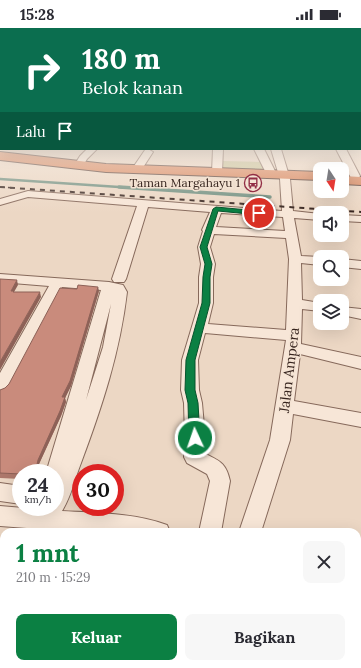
<!DOCTYPE html>
<html lang="id">
<meta charset="utf-8">
<style>
:root{--surface:#fff;--page:#f7f7f7;--text:#2b2b33;--muted:#7c7c81;--accent:#0b8043}
body{margin:0;font-family:Lora,serif;background:var(--page);color:var(--text);height:100vh;display:flex;flex-direction:column;font-size:15px;white-space:nowrap}
*{box-sizing:border-box;margin:0}
p{font-size:13px;color:var(--muted)}
.icon{flex:none;width:22px;height:22px;fill:none;stroke:currentColor;stroke-width:2;stroke-linecap:round;stroke-linejoin:round}
.map{position:relative;flex:1;overflow:hidden}
.drawer{position:absolute;left:0px;top:500px;width:361px;height:140px;display:flex;flex-direction:column;background:var(--surface);border-radius:12px 12px 0 0;box-shadow:0 4px 16px #0002}
.drawer>*{flex:none}
.banner{position:absolute;left:0px;top:0px;width:361px;height:122px;box-shadow:0 4px 16px #0002;background:#0b6e4f;color:#fff;overflow:hidden}
.needle{width:26px;rotate:168deg}
.fabs{position:absolute;left:313px;top:134px;display:grid;gap:8px}
.fabs a{display:grid;place-items:center;width:36px;height:36px;border-radius:8px;background:var(--surface);box-shadow:0 4px 16px #0002;font-size:20px}
.speed{position:absolute;left:12px;top:436px;display:flex;gap:8px;font-size:20px;font-weight:700;text-align:center}
.speed>*{display:grid;place-content:center;width:52px;height:52px;border-radius:50%;background:var(--surface);box-shadow:0 4px 16px #0002;line-height:1}
.speed small{font-size:10px;font-weight:400}
.speed .limit{border:6px solid #d22;background:#fff;color:#111}
.pin{position:absolute;display:grid;place-items:center;width:34px;height:34px;color:#fff;margin:-17px;border:2px solid #fff;border-radius:50%;box-shadow:0 1px 4px #0007}
.me{position:absolute;width:44px;margin:-22px;rotate:357deg;stroke-linejoin:round;filter:drop-shadow(0 0 3px #0008)}
.turn{display:flex;align-items:center;gap:14px;height:84px;padding:0 16px;font-size:18px}
.turn .icon{width:52px;height:52px;stroke-width:2.5}
.turn b{display:block;font-size:28px;line-height:34px}
.then{display:flex;align-items:center;height:38px;padding:0 16px;background:#0003;gap:8px;font-size:15px}
.round{display:grid;place-items:center;flex:none;width:42px;height:42px;border-radius:8px;background:var(--page)}
.summary{display:flex;align-items:center;justify-content:space-between;height:68px;padding:0 16px}
h1{font-size:24px;font-weight:700;line-height:30px;color:var(--accent)}
.action{display:flex;gap:8px;margin-top:auto;padding:8px 16px}
.action a{flex:1;height:46px;border-radius:8px;background:var(--accent);color:#fff;font-size:16px;font-weight:700;line-height:46px;text-align:center}
.action a+a{background:var(--page);color:var(--text)}
.status{display:flex;justify-content:space-between;align-items:center;height:28px;padding:0 20px;background:var(--surface);direction:ltr}
.status svg{height:11px;fill:currentColor}
.map>svg:first-child{display:block}
.green{fill:#cac499}
.lines{fill:none;stroke-linecap:round;stroke-linejoin:round}
.stream-far1{stroke:#6d8d7e;stroke-width:2.5}
.stream{stroke:#6d8d7e;stroke-width:3.5}
.minor-casing{stroke:#86695b;stroke-width:2}
.highway-casing{stroke:#54382f;stroke-width:2}
.minor{fill:#f7e6d7;fill-rule:evenodd}
.highway{fill:#d88359;fill-rule:evenodd}
.rail-far1{stroke:#37251f;stroke-width:1.5;stroke-dasharray:4 4;stroke-linecap:butt}
.rail{stroke:#37251f;stroke-width:2;stroke-dasharray:5 5;stroke-linecap:butt}
.wall{fill:#ad786b}
.shaded-wall{fill:#8d6157}
.building{fill:#c98b7c;stroke:#8d6157}
.route{fill:#0b8043;stroke:#07532c}
.labels{text-anchor:middle;stroke-width:3;stroke-linejoin:round;paint-order:stroke}
.far-poi-label{font-size:12px;fill:#37251f;stroke:#f4e3d3;text-anchor:end}
.street-label{font-size:14px;fill:#37251f;stroke:#f4e3d3}
</style>
<div class="status"><b>15:28</b><svg viewBox="0 0 49 12"><path d="M0 12V9h3v3zM5 12V6h3v6zM10 12V3h3v9zM15 12V0h3v12zM26 1h20v11H26zM47 4h2v5h-2z"/></svg></div>
<div class="map">
<svg width="361" height="640" viewBox="0 0 361 640">
<rect width="100%" height="100%" fill="#ecd7c4"/>
<path class="green" d="M223 133 262 134 267 145 222 142Z"/>
<g class="lines">
<path class="stream-far1" d="M0 151 134 160"/>
<path class="stream" d="M119 159 270 169"/>
<g class="minor-casing">
<path id="minor" d="M360 95H361V101H360Z
M87 121H97L87 131 83 138H77L75 136 80 128Z
M148 121 153 124 142 141 140 143H134L132 141 145 122Z
M213 121H223L222 144 217 147 212 144Z
M254 121H264L277 147 276 149H268Z
M271 121H281L290 151 293 183 320 186V192L294 190 301 228 320 229V237L301 235 302 272 320 275V283L302 281 301 316 361 329V341L300 326 294 373 361 385V399L293 386 290 412 261 504H239L270 412 286 312 205 305 198 332 199 362 202 375 205 410 204 425C219 433 226 434 230 453L221 504H199L210 453 207 446 187 435 184 429 185 410 184 375 181 362 182 332 199 275V249L201 236 198 219 203 203 202 202 210 184 148 179 126 251 124 254H114L112 251 137 178 28 169 0 177V171L28 163 282 183 280 151ZM221 185 283 189 285 203 216 199ZM214 206 286 210 289 231 286 302 208 296 213 275V249L215 236 210 219Z
M336 121H346L360 148 359 150H351Z
M342 187 361 188V194L342 193Z
M342 231 361 233V241L342 239Z
M0 246 109 254 123 257 127 264C120 324 102 379 81 435 75 450 71 469 62 483 95 485 136 485 167 497L170 504H80L0 498V478L47 482 46 479H55V445H46L101 262 62 259 9 360 6 364 0 366V345L49 258 0 254ZM111 276 103 319 86 372Z
M342 279 361 281V291L342 287Z
M0 455 21 458V476L0 473Z
M56 636H82V640H54Z
M202 636H228V640H200Z"/>
</g>
<g class="highway-casing">
<path id="highway" d="M0 124 106 136 320 144V152L106 144 0 132Z
M342 148 361 149V157L342 156Z"/>
</g>
<use href="#minor" class="minor"/>
<use href="#highway" class="highway"/>
<path class="rail-far1" d="M0 159 14 160"/>
<path class="rail" d="M0 159 361 184"/>
</g>
<path class="wall" d="M99 263 71 358 65 370 66 374 61 388 39 436 21 445V451L0 450V362L5 360Z"/>
<path class="shaded-wall" d="M17 252 18 257 14 264 11 263Z
M98 259 99 263 71 358 65 370 66 374 61 388 39 436 37 445H35L38 432 62 369Z
M40 264 41 269 0 342V334Z"/>
<path class="building" d="M0 251 17 252 11 263H14L13 264H40L0 334Z
M78 257 98 259 70 353 62 369H65L60 383 38 432 35 445H21V446L0 445V362L5 360 9 356 60 260 77 261Z"/>
<linearGradient id="sky" x2="0" y2="1"><stop stop-color="#8db8d2"/><stop offset="0.51" stop-color="#f6ede4"/><stop offset="1" stop-color="#f6ede4" stop-opacity="0"/></linearGradient>
<rect width="361" height="185" fill="url(#sky)"/>
<path class="route" d="M216 179 259 183 262 185 259 187 218 183 207 219 212 236 210 249V275L195 332V362L198 375 200 410 199 413 195 415 191 413 189 410 188 375 185 362 186 332 202 275 203 249 205 236 200 219 213 181Z"/>
<defs>
<g id="bus-ring" transform="scale(0.9)"><circle r="9.5" fill="#f4e3d3" stroke="#922e45" stroke-width="1.5"/><path d="M-5-6H5V4H4V6H2V4H-2V6H-4V4H-5ZM-3.5-4V0h7V-4ZM-3.5 1.2v1.5H-2V1.2ZM2 1.2v1.5H3.5V1.2Z" fill="#922e45"/></g>
</defs>
<g fill-rule="evenodd">
<use href="#bus-ring" x="253" y="155"/>
</g>
<g class="labels">
<g class="far-poi-label">
<text x="240" y="159">Taman Margahayu 1</text>
</g>
<g class="street-label">
<text transform="translate(289 342) rotate(-83)" y="5">Jalan Ampera</text>
</g>
</g>
</svg>
<div class="fabs">
<a><svg class="needle" viewBox="-14 -14 28 28"><path d="M0-13l5 13h-10z" fill="#e53935"/><path d="M0 13l5-13h-10z" fill="#7c7c81"/></svg></a>
<a><svg class="icon" aria-label="sound" viewBox="0 0 24 24"><path d="M4 9h4l5-4v14l-5-4H4zM17 9q2 3 0 6"/></svg></a>
<a><svg class="icon" aria-label="search" viewBox="0 0 24 24"><circle cx="10" cy="10" r="6"/><path d="M15 15l6 6"/></svg></a>
<a><svg class="icon" aria-label="layers" viewBox="0 0 24 24"><path d="M12 4l9 5-9 5-9-5zM3 14l9 5 9-5"/></svg></a>
</div>
<div class="speed"><div>24<small>km/h</small></div><div class="limit">30</div></div>
<div class="pin" style="left:259px;top:185px;background:#d93025"><svg class="icon" aria-label="arrive" viewBox="0 0 24 24"><path d="M6 21V4h12l-3 4 3 4H6"/></svg></div>
<svg class="me" style="left:195px;top:410px" viewBox="-20 -20 40 40"><circle r="17" fill="#0b8043" stroke="#fff" stroke-width="3"/><path d="M0-11L8 9 0 5-8 9z" fill="#fff"/></svg>
<div class="banner">
<div class="turn"><svg class="icon" aria-label="right" viewBox="0 0 24 24"><path d="M7 20v-9h11M14 6l5 5-5 5"/></svg><div><b>180 m</b>Belok kanan</div></div>
<div class="then">Lalu<svg class="icon" aria-label="arrive" viewBox="0 0 24 24"><path d="M6 21V4h12l-3 4 3 4H6"/></svg></div>
</div>
<section class="drawer">
<div class="summary"><div><h1>1 mnt</h1><p>210 m · 15:29</p></div><a class="round"><svg class="icon" aria-label="close" viewBox="0 0 24 24"><path d="M6 6l12 12M18 6L6 18"/></svg></a></div>
<div class="action"><a>Keluar</a><a>Bagikan</a></div>
</section>
</div>
